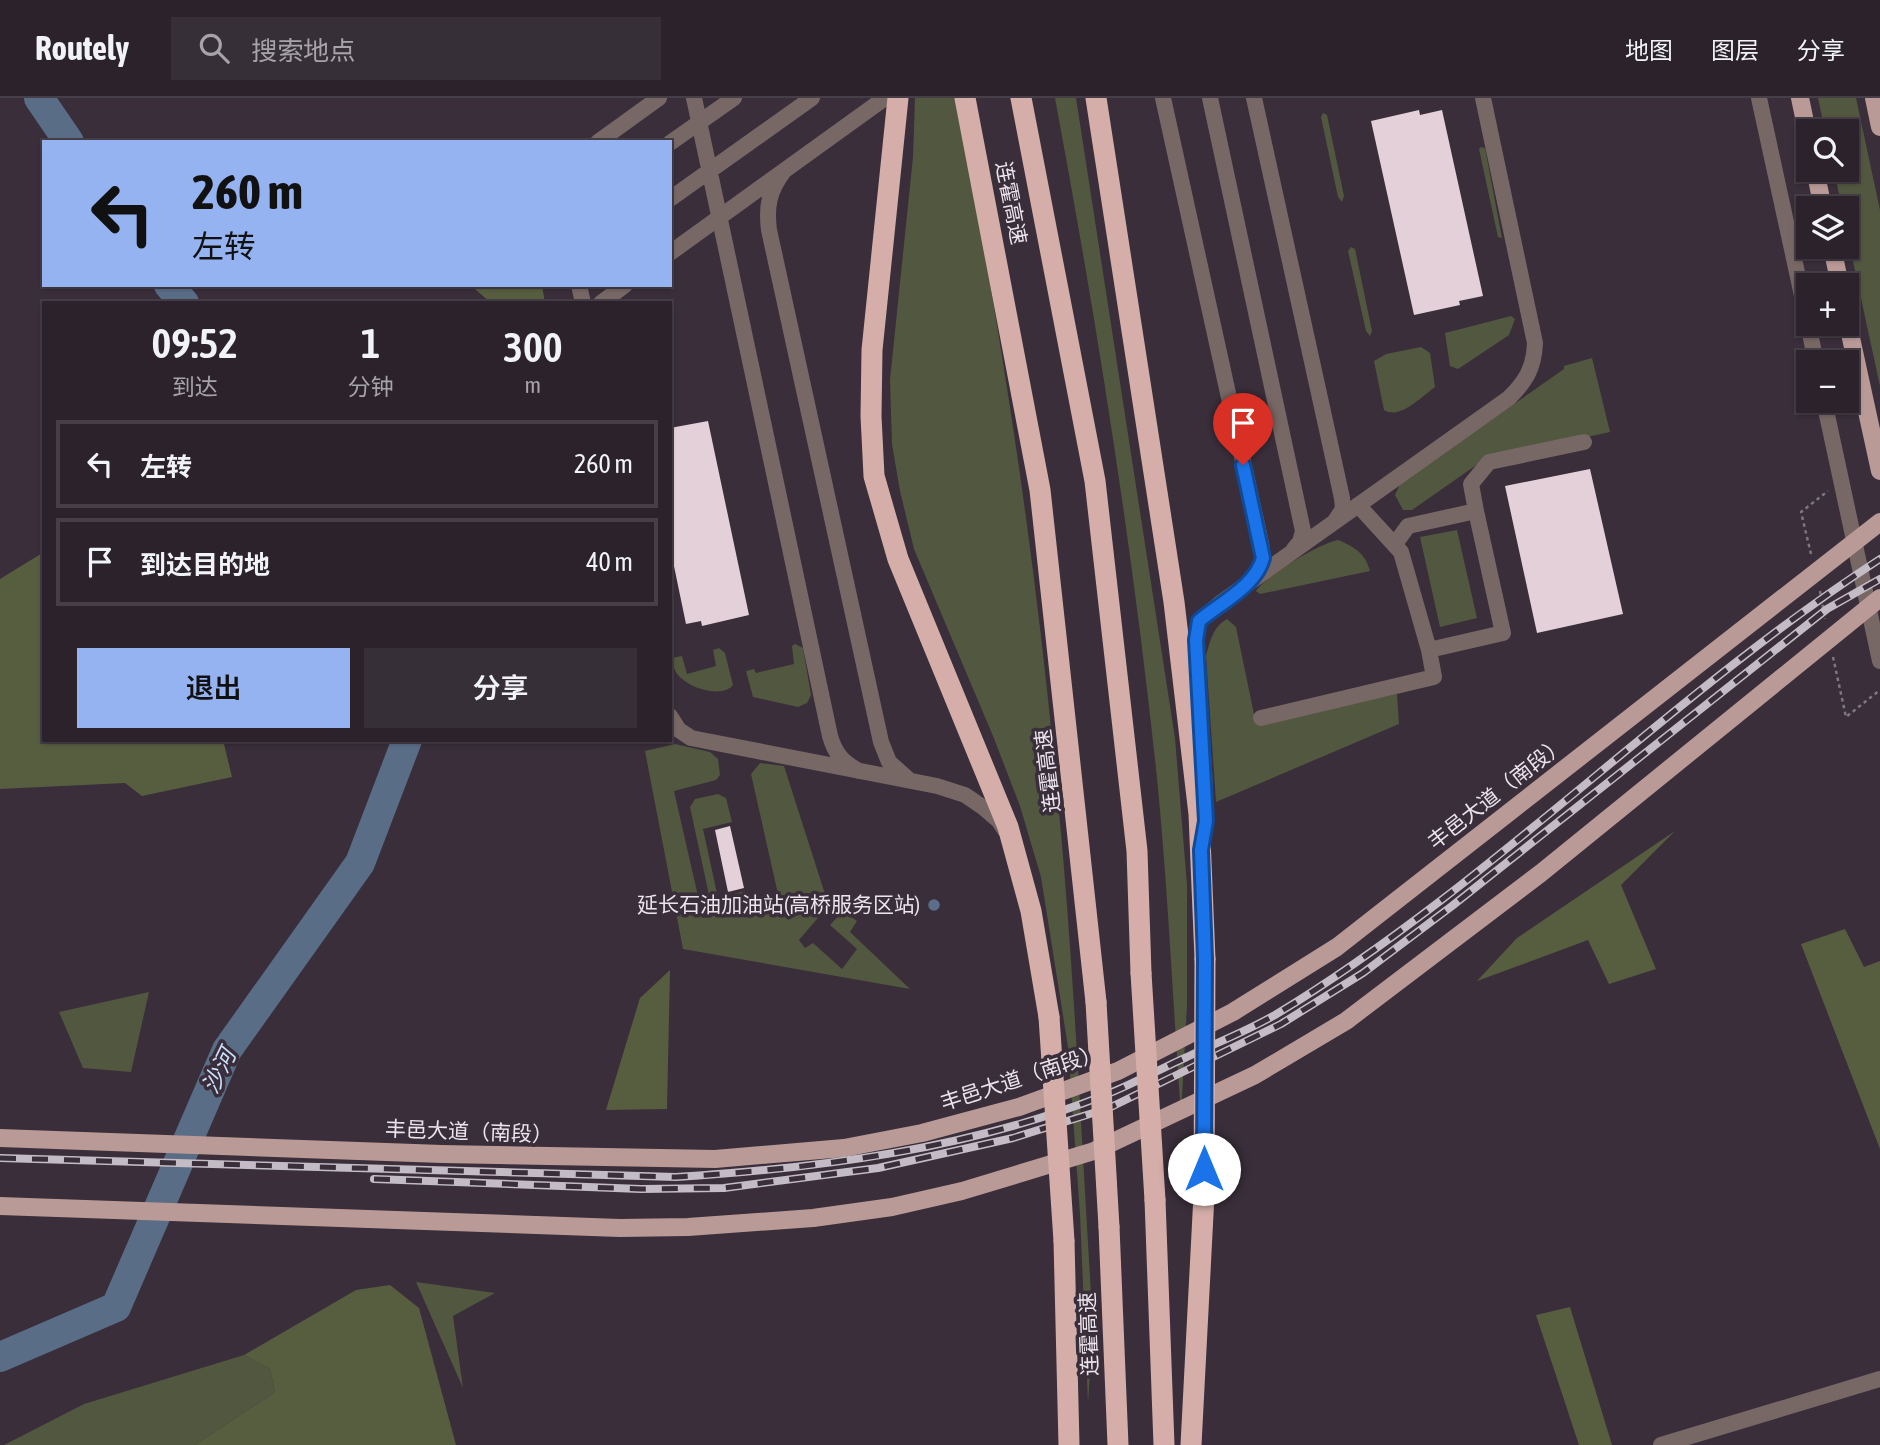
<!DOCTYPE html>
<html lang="zh">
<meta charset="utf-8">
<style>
:root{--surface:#2b222c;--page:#372f38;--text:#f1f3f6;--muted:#a6a4a9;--line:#473f48;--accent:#95b2f1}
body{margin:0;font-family:"Asap Condensed","Noto Sans SC",sans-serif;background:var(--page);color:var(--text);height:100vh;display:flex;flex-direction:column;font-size:26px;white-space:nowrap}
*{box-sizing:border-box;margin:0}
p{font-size:23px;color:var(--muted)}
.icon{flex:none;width:38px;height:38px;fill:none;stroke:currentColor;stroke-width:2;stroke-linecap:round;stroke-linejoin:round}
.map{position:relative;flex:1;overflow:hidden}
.details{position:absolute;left:42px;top:203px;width:630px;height:441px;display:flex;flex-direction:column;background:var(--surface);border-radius:0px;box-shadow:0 2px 5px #0004,0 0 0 2px var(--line)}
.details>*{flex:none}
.banner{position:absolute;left:42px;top:42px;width:630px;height:147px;border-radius:0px;box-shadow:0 2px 5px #0004,0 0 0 2px var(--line);background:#95b2f1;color:#111;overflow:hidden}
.tools{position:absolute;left:1796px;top:21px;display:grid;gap:14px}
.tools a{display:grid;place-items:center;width:63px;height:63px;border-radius:0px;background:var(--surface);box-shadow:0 2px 5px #0004,0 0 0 2px var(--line);font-size:35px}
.pin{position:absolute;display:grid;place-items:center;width:60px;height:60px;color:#fff;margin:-72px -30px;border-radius:50% 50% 50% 0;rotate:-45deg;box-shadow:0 0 7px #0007}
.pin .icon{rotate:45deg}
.me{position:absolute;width:77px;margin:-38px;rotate:0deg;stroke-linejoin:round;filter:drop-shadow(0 0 5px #0008)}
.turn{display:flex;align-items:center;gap:24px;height:147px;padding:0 35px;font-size:32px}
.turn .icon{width:91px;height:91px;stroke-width:2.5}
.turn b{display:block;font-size:49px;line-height:60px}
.eta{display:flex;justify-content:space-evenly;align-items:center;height:119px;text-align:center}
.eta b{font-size:42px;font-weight:600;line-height:49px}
.button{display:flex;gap:14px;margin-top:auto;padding:14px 35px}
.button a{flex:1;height:80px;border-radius:0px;background:var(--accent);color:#111;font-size:28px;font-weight:600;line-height:80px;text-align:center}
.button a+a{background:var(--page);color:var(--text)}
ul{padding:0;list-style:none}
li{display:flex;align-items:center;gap:21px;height:88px;margin:0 14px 10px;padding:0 21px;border:4px solid var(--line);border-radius:0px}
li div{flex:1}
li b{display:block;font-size:26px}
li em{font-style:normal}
header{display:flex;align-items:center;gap:42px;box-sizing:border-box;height:98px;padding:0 35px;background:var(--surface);border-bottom:2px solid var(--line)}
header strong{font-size:33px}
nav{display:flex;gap:38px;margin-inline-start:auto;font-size:24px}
.search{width:490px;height:63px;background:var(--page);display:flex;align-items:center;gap:18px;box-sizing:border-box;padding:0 24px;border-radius:0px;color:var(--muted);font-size:26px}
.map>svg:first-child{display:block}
.green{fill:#52573f}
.forest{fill:#575e40}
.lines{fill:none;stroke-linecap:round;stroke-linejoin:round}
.river{stroke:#5a6d87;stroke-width:30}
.building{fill:#e4d0d9}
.path{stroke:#7f7680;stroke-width:2.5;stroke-dasharray:3.5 3.5;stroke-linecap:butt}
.minor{stroke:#776765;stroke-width:16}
.major{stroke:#ba9a96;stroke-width:18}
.highway{stroke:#d5aea9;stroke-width:21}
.rail-casing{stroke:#c3bcc4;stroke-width:8}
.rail{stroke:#392e3a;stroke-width:5;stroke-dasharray:16;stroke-linecap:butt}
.highway-bridge{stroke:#d5aea9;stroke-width:21}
.route-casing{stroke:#114b97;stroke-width:18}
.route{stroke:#1a73e8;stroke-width:12}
.service-dot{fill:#5c6f8a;stroke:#392e3a;stroke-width:2.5}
.labels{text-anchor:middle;stroke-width:7;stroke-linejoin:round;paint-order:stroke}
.street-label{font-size:21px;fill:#ebe4eb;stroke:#392e3a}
.poi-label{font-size:21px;fill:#ebe4eb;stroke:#392e3a;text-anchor:end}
.water-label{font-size:23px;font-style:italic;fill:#cbe1fe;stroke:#392e3a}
</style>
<header>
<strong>Routely</strong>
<div class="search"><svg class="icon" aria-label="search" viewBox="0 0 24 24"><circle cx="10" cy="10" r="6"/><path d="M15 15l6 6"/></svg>搜索地点</div>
<nav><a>地图</a><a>图层</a><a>分享</a></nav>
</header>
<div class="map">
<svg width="1880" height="1347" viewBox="0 0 1880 1347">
<rect width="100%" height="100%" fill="#392e3a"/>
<path class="green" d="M915 0H956C1002 235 1038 474 1059 713 1075 884 1082 1056 1093 1227L1088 1305 1080 1116 1068 949 1041 779 1020 708 993 638 914 451 900 393 892 346 890 282 913 59Z
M1055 0H1076L1175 640 1187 787V907L1181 1018C1173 905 1168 792 1157 680 1133 452 1097 225 1055 0Z
M1818 0H1856L1880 112V288L1846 131V110H1842L1834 72H1846V33H1825Z
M1323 15 1327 17 1344 98 1342 104 1338 99 1321 19Z
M1481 49 1485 50 1502 140 1498 139 1479 51Z
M1351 149 1355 151 1372 233 1370 238 1366 233 1348 153Z
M1511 218 1515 221 1509 237 1458 271 1450 268 1445 235Z
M1421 249 1430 255 1435 289C1421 299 1400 322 1384 312L1374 263 1386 256Z
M1592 260 1610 334 1485 361 1412 412H1403L1395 397 1400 386 1564 271V268Z
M1457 432 1477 520 1440 529 1420 439Z
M1338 442C1355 449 1365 455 1370 473L1260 496 1256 493C1267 477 1318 446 1338 442Z
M1227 521 1236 529 1256 626 1397 596 1399 626 1216 704 1206 558C1210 543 1213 529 1227 521Z
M795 546 803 550 811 597 807 605 798 609 753 599 746 573 754 571 756 575 794 566 792 548Z
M719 550 725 555 733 587C723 600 692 591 681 580 675 575 673 568 671 560L682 558 687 576 716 568 713 552Z
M675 646 710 654 718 661 720 677 716 682 674 693 703 820 780 805 751 676 760 665 784 668 825 796 834 801 799 842 805 850 813 845 842 871 857 851 830 827 843 813 857 823 850 834 910 891 683 851 645 653Z
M718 696 726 700 732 724 703 731 718 800 745 793 742 803 718 806 712 804 709 797 690 709 695 701Z
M149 894 131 974 83 970 59 914Z
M416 1184 495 1195 453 1218 463 1290Z
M244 1257 270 1271 275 1294 195 1347H4L84 1306Z"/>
<path class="forest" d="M475 187H542L545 205H491L475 191Z
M44 454V642H223L232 679 142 698 125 685 0 691V481Z
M1675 733 1621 787 1656 871 1609 886 1588 842 1477 883 1517 840Z
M1845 831 1864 869 1880 863V1051L1801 846Z
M670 872 667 1011 606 1012 640 900Z
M390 1187 419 1210 456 1347H195L275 1294 270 1271 244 1257 356 1192Z
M1570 1209 1612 1347H1579L1536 1217Z"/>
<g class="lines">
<path class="river" d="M39 0 69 44
M169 187 184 205
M0 1259 116 1209 227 952 360 765 407 642"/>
</g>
<path class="building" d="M1419 12 1420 17 1442 12 1483 198 1459 203 1460 207 1414 217 1371 23Z
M708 323 749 517 702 528 701 523 686 526 670 449V330Z
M1590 371 1623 516 1537 535 1505 388Z
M730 728 744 790 728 794 715 732Z"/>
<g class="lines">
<path class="path" d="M1811 456 1801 414 1828 393
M1820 493 1825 521
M1833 559 1846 619 1880 592"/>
<path class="minor" d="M694 0 830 638C835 656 843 664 859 673
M1163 0 1261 445C1263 459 1264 467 1255 478
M1210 0 1303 433 1300 444 1294 451
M1254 0 1342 400 1343 411 1335 423
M1759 0 1808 225
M598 44 659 0
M670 45 734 0
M784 73C769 93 766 108 769 132L881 644 889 664 908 681
M670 101 812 0
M670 155 885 0
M579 187 583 205
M601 205 625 187
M1808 226 1816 264
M1824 303 1880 563
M1358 407 1401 454 1429 552 1503 535 1476 413 1408 428 1395 446
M1476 413 1471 386 1489 364 1584 344
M670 618 679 632 691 640 937 688 965 697 984 710 999 723 1005 732
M1261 620 1434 579 1429 552
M1205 690 1196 542 1199 523 1219 506 1509 300C1526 283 1534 270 1535 245L1483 0
M1661 1347 1880 1281"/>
<path class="major" d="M1800 0 1808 38
M1874 0 1880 29
M1815 72 1823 110
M1832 149 1840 187
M1846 217 1880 373
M0 1040 442 1056 715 1061 844 1050 922 1035 1019 1009 1118 973 1233 914 1337 849 1880 424
M0 1108 620 1130 688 1129 813 1120 892 1109 962 1093 1094 1053 1255 977 1346 923 1541 775 1880 500"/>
<path class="highway" d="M898 0 872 252 871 318 874 378 898 461 1008 729 1031 813 1049 919
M965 0 1040 392 1096 904
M1021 0 1095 383 1137 753 1141 875
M1096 0 1174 504 1199 716 1205 861
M1155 1102 1164 1347
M1109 1129 1118 1347
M1064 1143 1069 1347
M1191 1347 1204 1097"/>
<g class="rail-casing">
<path id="rail" d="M0 1060 676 1079C822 1070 968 1051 1105 997 1133 986 1160 971 1187 959 1216 945 1247 933 1275 917 1492 786 1668 598 1880 461
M374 1081 641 1091 724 1090 878 1070 1013 1040 1109 1010 1281 926 1363 875 1452 808 1827 511 1880 481"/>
</g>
<use href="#rail" class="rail"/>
<path class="highway-bridge" d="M1141 875 1155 1102
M1096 904 1109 1129
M1049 919 1064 1143
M1204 1097 1205 861"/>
</g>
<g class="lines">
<g class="route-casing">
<path id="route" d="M1204 1071 1205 861 1201 752 1206 723 1196 542 1199 523C1220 505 1256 488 1263 460L1243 367"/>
</g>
<use href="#route" class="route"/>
</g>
<circle class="service-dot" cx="934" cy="807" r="7"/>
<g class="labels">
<g class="street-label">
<text transform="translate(1011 105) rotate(79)" y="7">连霍高速</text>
<text transform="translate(1048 673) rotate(-97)" y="7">连霍高速</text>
<text transform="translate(1497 695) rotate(-38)" y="7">丰邑大道（南段）</text>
<text transform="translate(1021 980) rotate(-18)" y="7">丰邑大道（南段）</text>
<text transform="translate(469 1034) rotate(2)" y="7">丰邑大道（南段）</text>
<text transform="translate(1089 1236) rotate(-92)" y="7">连霍高速</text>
</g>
<g class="poi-label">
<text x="920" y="814">延长石油加油站(高桥服务区站)</text>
</g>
<g class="water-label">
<text transform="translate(219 973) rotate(-64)" y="8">沙河</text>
</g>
</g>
</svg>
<div class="tools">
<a><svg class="icon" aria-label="search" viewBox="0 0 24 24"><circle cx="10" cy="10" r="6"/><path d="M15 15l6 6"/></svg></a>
<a><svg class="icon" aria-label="layers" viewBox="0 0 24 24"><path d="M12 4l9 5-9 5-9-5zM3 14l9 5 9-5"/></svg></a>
<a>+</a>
<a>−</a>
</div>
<div class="pin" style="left:1243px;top:367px;background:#d93025"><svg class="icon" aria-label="arrive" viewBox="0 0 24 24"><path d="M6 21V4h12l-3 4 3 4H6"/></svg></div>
<svg class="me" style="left:1204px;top:1071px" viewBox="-20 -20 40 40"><circle r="19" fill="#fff"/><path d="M0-13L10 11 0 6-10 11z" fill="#1a73e8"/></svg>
<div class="banner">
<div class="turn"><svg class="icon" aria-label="left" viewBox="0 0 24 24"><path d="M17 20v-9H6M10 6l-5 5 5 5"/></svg><div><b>260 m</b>左转</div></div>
</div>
<section class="details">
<div class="eta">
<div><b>09:52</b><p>到达</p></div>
<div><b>1</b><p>分钟</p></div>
<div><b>300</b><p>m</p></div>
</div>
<ul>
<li><svg class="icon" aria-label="left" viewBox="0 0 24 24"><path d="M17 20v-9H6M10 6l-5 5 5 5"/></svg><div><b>左转</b></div><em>260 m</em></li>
<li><svg class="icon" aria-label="arrive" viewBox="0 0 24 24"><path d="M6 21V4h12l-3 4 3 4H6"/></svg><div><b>到达目的地</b></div><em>40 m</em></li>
</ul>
<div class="button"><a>退出</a><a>分享</a></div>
</section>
</div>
